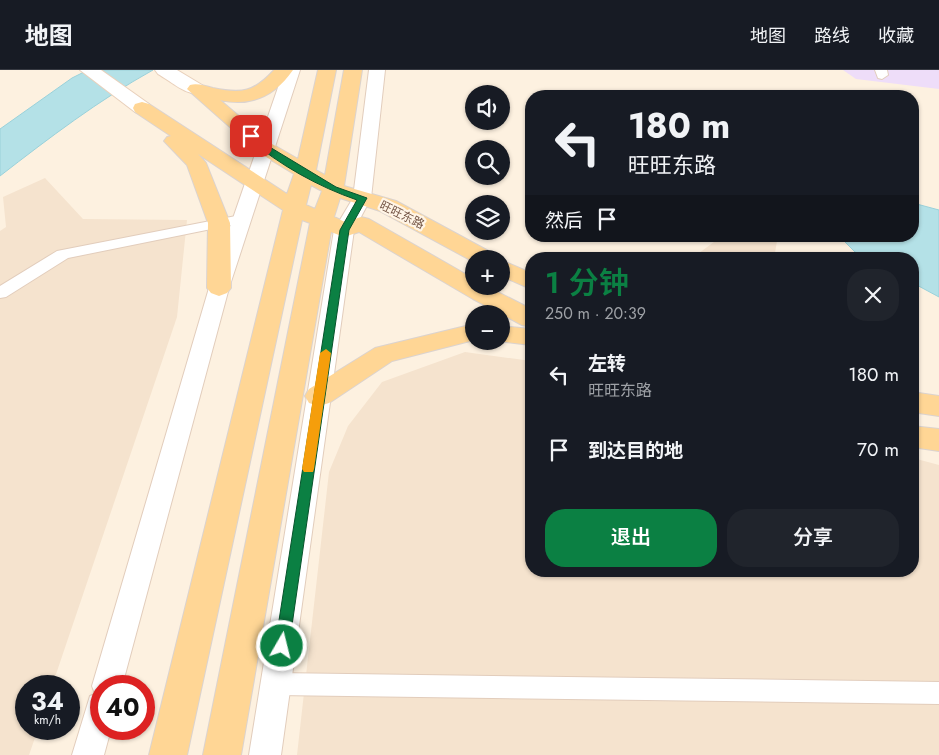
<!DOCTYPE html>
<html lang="zh">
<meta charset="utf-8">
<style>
:root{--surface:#171b24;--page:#20242c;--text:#f1f3f6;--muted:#9ea1a6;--line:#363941;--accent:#0b8043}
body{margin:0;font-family:Jost,"Noto Sans SC",sans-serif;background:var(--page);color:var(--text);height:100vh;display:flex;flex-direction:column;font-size:19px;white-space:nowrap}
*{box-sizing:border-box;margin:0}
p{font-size:16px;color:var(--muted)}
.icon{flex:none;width:28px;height:28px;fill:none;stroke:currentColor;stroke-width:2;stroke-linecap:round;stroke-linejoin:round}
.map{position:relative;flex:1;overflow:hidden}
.panel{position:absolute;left:525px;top:182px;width:394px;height:325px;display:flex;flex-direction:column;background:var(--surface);border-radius:20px;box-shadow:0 1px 4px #0004}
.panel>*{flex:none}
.guide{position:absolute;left:525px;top:20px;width:394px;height:152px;border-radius:20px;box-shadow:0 1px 4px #0004;background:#171b24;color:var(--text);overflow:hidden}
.fabs{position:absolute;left:465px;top:15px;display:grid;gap:10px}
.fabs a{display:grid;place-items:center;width:45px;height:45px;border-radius:50%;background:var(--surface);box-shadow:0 1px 4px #0004;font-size:25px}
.speed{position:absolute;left:15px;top:605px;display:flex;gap:10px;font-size:25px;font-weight:700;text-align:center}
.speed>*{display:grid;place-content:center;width:65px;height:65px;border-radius:50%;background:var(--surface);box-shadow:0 1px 4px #0004;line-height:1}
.speed small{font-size:12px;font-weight:400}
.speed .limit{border:8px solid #d22;background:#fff;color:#111}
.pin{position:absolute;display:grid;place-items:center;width:42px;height:42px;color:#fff;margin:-21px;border-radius:10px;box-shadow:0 2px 8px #0006}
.me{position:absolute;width:55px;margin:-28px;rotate:8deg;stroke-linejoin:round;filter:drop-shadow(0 0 4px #0008)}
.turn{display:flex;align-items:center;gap:18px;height:105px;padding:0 20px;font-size:22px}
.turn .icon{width:65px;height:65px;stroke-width:2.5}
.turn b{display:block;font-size:35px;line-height:42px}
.then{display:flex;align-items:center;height:48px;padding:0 20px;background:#0003;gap:10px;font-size:19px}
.round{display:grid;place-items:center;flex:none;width:52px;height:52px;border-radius:20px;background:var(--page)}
.overview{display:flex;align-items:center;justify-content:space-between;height:85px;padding:0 20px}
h1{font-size:30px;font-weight:600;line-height:38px;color:var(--accent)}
.primary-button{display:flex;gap:10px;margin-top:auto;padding:10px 20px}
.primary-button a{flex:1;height:58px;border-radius:20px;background:var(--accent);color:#fff;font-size:20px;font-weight:600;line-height:58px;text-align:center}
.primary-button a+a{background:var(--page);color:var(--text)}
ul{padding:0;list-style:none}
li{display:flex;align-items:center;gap:15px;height:75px;padding:0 20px}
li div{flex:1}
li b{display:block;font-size:19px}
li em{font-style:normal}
header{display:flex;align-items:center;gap:30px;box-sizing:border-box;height:70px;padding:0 25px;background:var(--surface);border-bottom:1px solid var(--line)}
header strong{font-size:24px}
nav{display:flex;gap:28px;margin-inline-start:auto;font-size:18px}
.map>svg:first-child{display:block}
.residential{fill:#f5e3ce}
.education{fill:#eeddf9}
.water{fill:#b4e1e7;stroke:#9ad1da}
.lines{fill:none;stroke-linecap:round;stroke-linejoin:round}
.minor-casing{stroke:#e2cdbc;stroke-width:2}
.tertiary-casing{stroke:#e2cdbc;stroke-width:2}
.secondary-casing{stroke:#e9d0bb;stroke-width:2}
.primary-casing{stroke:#dbd3cf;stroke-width:2}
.minor{fill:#fff;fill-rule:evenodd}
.tertiary{fill:#fff;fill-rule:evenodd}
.secondary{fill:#fff;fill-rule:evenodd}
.primary{fill:#ffd695;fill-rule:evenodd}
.route{fill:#0b8043;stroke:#07532c}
.slow{fill:#f59e0b}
.labels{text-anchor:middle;stroke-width:4.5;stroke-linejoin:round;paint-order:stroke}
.far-street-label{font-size:12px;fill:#755646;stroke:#fff5e7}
</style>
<header>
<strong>地图</strong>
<nav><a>地图</a><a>路线</a><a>收藏</a></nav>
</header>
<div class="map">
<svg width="939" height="685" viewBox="0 0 939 685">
<rect width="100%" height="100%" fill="#fdf1e0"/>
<path class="residential" d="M45 108 83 149 187 150 177 247 52 616H26V659H38L29 685H0V161L6 157 3 127Z
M722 166H768L777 171 774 189H691Z
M465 282 531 291V501H912L913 388 939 395V685H297L329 402 348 356 382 312Z"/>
<path class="education" d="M843 0H939V19L856 9Z"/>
<path class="water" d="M88 0H153C99 30 49 68 0 106V59L72 8Z
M913 133 939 140V227L913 213 912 189H868L855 182 839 166H912Z"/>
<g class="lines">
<g class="minor-casing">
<path id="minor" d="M875 0H887L888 5 882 9 878 8Z
M241 145 246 146 248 149 246 152 68 188 6 227 0 228V216L57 181Z
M276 603 939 612V634L276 625 267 622 264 614 267 606Z"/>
</g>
<g class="tertiary-casing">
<path id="tertiary" d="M284 0H300L229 218 122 616H101V659H111L104 685H72L90 626 95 624 92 616 209 218Z
M369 0H385L371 128 354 160 281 685H249L334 160 353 128Z"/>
</g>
<g class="secondary-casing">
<path id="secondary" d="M80 0H101L149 34 151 38 149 42 142 44 135 42Z
M155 0H177L202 15 205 19 202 23C187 27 171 11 158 4Z"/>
</g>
<g class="primary-casing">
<path id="primary" d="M274 0H293C275 26 251 37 220 30L272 74 298 89 318 0H336L316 100 325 105 344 0H362L344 116 396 131 494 184 497 189H474V192L380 141 340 128 334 147 345 152 361 147 369 149 474 209V216H486L531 239V257L522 255 473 229 359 162 344 167 331 162 241 685H203L310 153 302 150 187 685H149L283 140 198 84 206 93 230 153 231 218 227 223 219 226 211 223 207 218 208 153 187 95 164 71 167 67 171 66 135 42 133 38 135 34 142 32 149 34 287 124 294 104 258 82 187 19 190 15C198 13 205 16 213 18 242 24 254 22 274 0ZM311 115 322 121 315 139 306 135Z
M501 190 531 203V219L501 206Z
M474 254V270L392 291 329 333 319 336 309 333 305 326 309 319 375 278Z
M501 256 531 259V275L497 271H501Z
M912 322 939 326V346L912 342Z
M912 356 939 359V381L912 377Z"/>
</g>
<use href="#minor" class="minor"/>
<use href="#tertiary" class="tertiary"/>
<use href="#secondary" class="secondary"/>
<use href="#primary" class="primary"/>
</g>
<path class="route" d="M248 64H254L268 76 336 117 367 128 349 160 289 576 287 580 282 582 277 580 275 576 340 160 357 130C319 117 279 95 248 68Z"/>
<path class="slow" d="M326 279 331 283 314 399 313 402H304L302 399 320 283Z"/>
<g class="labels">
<g class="far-street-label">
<text transform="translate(402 145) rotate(26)" y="4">旺旺东路</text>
</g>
</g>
</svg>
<div class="fabs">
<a><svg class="icon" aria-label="sound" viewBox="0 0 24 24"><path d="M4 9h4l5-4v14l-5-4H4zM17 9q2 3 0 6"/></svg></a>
<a><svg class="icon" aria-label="search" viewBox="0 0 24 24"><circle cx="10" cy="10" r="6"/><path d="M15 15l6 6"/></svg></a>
<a><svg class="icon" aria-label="layers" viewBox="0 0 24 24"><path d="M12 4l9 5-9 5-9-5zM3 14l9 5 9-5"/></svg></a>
<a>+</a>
<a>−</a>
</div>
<div class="speed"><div>34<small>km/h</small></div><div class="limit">40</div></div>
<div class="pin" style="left:251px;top:66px;background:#d93025"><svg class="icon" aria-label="arrive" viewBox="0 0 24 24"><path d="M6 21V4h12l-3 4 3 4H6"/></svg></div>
<svg class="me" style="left:282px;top:576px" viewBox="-20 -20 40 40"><circle r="17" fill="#0b8043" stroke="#fff" stroke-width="3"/><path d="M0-11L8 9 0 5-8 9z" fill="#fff"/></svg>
<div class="guide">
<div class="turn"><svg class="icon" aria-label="left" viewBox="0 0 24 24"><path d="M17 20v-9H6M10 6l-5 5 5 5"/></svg><div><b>180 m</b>旺旺东路</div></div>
<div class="then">然后<svg class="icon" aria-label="arrive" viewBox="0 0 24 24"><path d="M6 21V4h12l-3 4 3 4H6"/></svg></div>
</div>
<section class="panel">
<div class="overview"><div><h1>1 分钟</h1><p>250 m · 20:39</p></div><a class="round"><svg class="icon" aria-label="close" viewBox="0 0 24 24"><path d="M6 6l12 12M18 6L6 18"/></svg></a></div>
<ul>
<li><svg class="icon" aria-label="left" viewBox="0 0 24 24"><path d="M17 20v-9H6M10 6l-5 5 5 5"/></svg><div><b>左转</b><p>旺旺东路</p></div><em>180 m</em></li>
<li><svg class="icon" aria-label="arrive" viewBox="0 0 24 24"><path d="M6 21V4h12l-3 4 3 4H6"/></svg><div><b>到达目的地</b></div><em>70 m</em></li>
</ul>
<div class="primary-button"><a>退出</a><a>分享</a></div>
</section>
</div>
